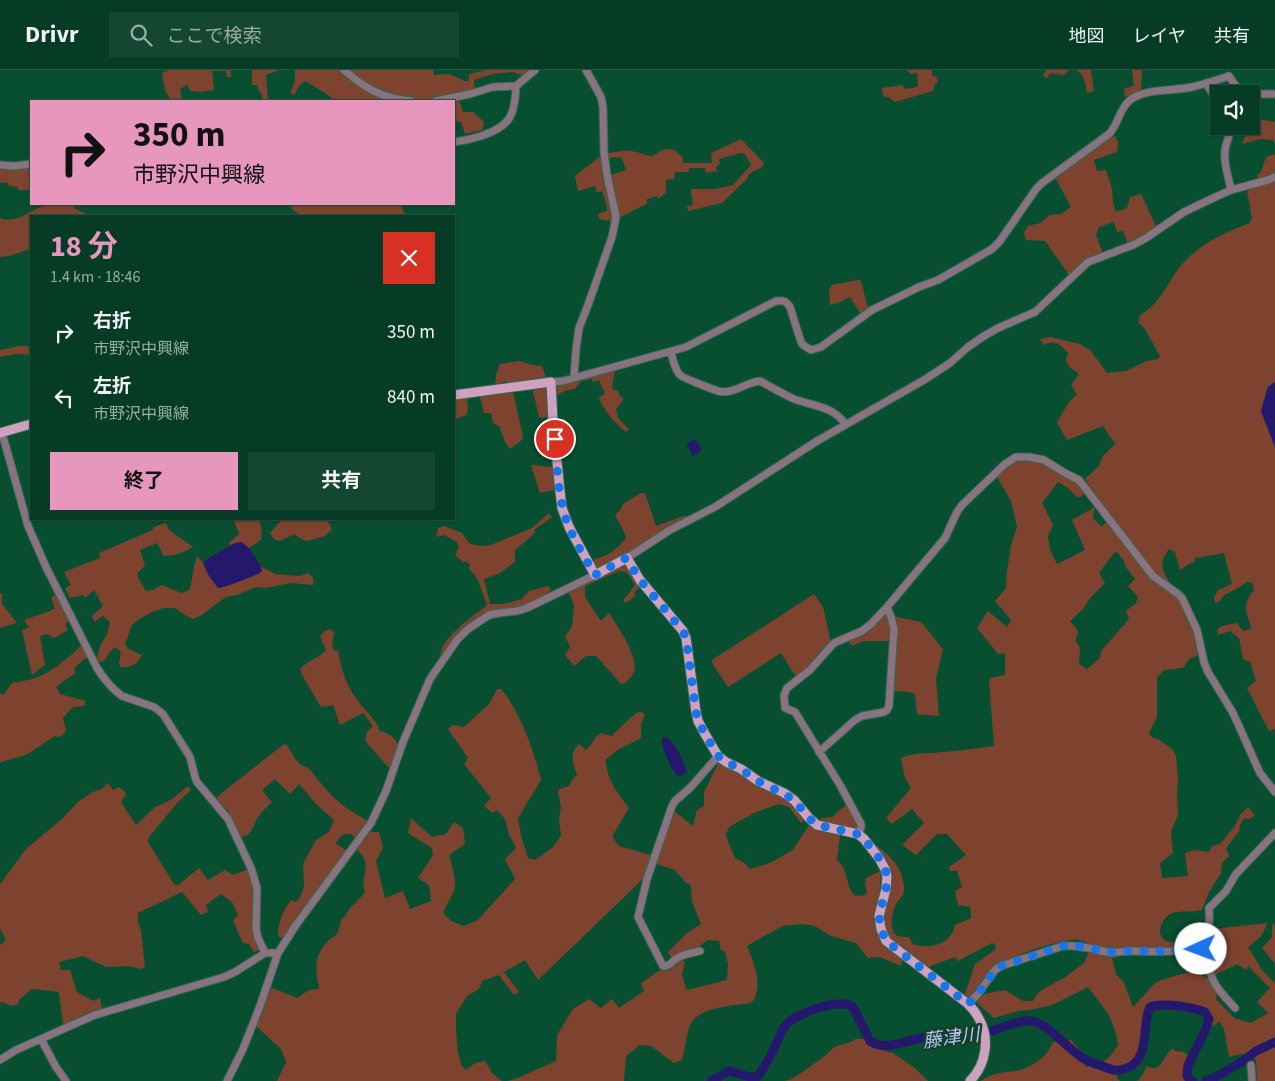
<!DOCTYPE html>
<html lang="ja">
<meta charset="utf-8">
<style>
:root{--surface:#063b26;--page:#144632;--text:#f1f3f6;--muted:#98ada7;--line:#275543;--accent:#e797bd}
body{margin:0;font-family:"Source Sans 3","Noto Sans JP",sans-serif;background:var(--page);color:var(--text);height:100vh;display:flex;flex-direction:column;font-size:19px;white-space:nowrap}
*{box-sizing:border-box;margin:0}
p{font-size:16px;color:var(--muted)}
.icon{flex:none;width:28px;height:28px;fill:none;stroke:currentColor;stroke-width:2;stroke-linecap:round;stroke-linejoin:round}
.map{position:relative;flex:1;overflow:hidden}
.details{position:absolute;left:30px;top:145px;width:425px;height:305px;display:flex;flex-direction:column;background:var(--surface);border-radius:0px;box-shadow:0 1px 4px #0004,0 0 0 1px var(--line)}
.details>*{flex:none}
.top-card{position:absolute;left:30px;top:30px;width:425px;height:105px;border-radius:0px;box-shadow:0 1px 4px #0004,0 0 0 1px var(--line);background:#e797bd;color:#111;overflow:hidden}
.controls{position:absolute;left:1210px;top:15px;display:grid;gap:10px}
.controls a{display:grid;place-items:center;width:50px;height:50px;border-radius:0px;background:var(--surface);box-shadow:0 1px 4px #0004,0 0 0 1px var(--line);font-size:25px}
.pin{position:absolute;display:grid;place-items:center;width:42px;height:42px;color:#fff;margin:-21px;border:2px solid #fff;border-radius:50%;box-shadow:0 1px 5px #0007}
.me{position:absolute;width:55px;margin:-28px;rotate:268deg;stroke-linejoin:round;filter:drop-shadow(0 0 4px #0008)}
.turn{display:flex;align-items:center;gap:18px;height:105px;padding:0 20px;font-size:22px}
.turn .icon{width:65px;height:65px;stroke-width:2.5}
.turn b{display:block;font-size:35px;line-height:42px}
.round{display:grid;place-items:center;flex:none;width:52px;height:52px;border-radius:0px;background:var(--page)}
.headline{display:flex;align-items:center;justify-content:space-between;height:85px;padding:0 20px}
h1{font-size:30px;font-weight:700;line-height:38px;color:var(--accent)}
.button{display:flex;gap:10px;margin-top:auto;padding:10px 20px}
.button a{flex:1;height:58px;border-radius:0px;background:var(--accent);color:#111;font-size:20px;font-weight:700;line-height:58px;text-align:center}
.button a+a{background:var(--page);color:var(--text)}
ul{padding:0;list-style:none}
li{display:flex;align-items:center;gap:15px;height:65px;padding:0 20px}
li div{flex:1}
li b{display:block;font-size:19px}
li em{font-style:normal}
header{display:flex;align-items:center;gap:30px;box-sizing:border-box;height:70px;padding:0 25px;background:var(--surface);border-bottom:1px solid var(--line)}
header strong{font-size:24px}
nav{display:flex;gap:28px;margin-inline-start:auto;font-size:18px}
.search{width:350px;height:45px;background:var(--page);display:flex;align-items:center;gap:12px;box-sizing:border-box;padding:0 18px;border-radius:0px;color:var(--muted);font-size:19px}
.map>svg:first-child{display:block}
.green{fill:#7d432f;fill-rule:evenodd}
.water{fill:#24186d}
.lines{fill:none;stroke-linecap:round;stroke-linejoin:round}
.river{stroke:#24186d;stroke-width:9}
.minor-casing{stroke:#2d6c51;stroke-width:9}
.major-casing{stroke:#2d6c51;stroke-width:11}
.minor{stroke:#8a7281;stroke-width:7}
.major{stroke:#cfa0bf;stroke-width:9}
.route{stroke:#1a73e8;stroke-width:9;stroke-dasharray:0 16.2}
.labels{text-anchor:middle;stroke-width:5;stroke-linejoin:round;paint-order:stroke}
.water-label{font-size:19px;font-style:italic;fill:#bcc2f2;stroke:#11412b}
</style>
<header>
<strong>Drivr</strong>
<div class="search"><svg class="icon" aria-label="search" viewBox="0 0 24 24"><circle cx="10" cy="10" r="6"/><path d="M15 15l6 6"/></svg>ここで検索</div>
<nav><a>地図</a><a>レイヤ</a><a>共有</a></nav>
</header>
<div class="map">
<svg width="1275" height="1011" viewBox="0 0 1275 1011">
<rect width="100%" height="100%" fill="#084f32"/>
<path class="green" d="M169 0H231V7H227L226 1H212L214 20 200 22 191 21 187 15 180 19 182 31H171L165 20 162 3Z
M252 0H279L266 5 268 31H263L261 22 259 21 257 15H252Z
M295 0H433L434 5 449 4 465 11H469V4L487 0H530L524 6 513 2 493 4 474 10 475 20 457 24 463 42H473L484 52 482 60 465 64 461 52 454 51V31H335L328 25 305 11 299 16 294 25 290 23 295 11Z
M906 0H932V6L937 7 938 12 935 14 933 21 895 32 890 28 883 26 882 18 902 15 905 19 913 18 918 16 917 3 911 4Z
M1046 0H1069L1064 5 1050 3 1047 8 1043 6Z
M1076 0H1091L1094 21 1087 23C1085 14 1085 4 1076 0Z
M1132 0H1142L1141 22 1125 27 1124 19 1134 16Z
M1259 49 1275 52V74L1273 70 1260 69 1242 74 1249 56H1251V53Z
M1115 66 1118 72 1117 82 1094 90 1097 101 1106 100 1112 119 1113 133 1116 142 1127 138 1130 127 1141 124 1156 156 1128 174 1123 161 1117 162 1114 152 1099 157 1096 165 1102 181 1099 184 1084 190 1069 205 1045 171 1026 170 1024 163 1028 156 1040 153 1050 145 1061 144 1071 137 1056 109C1074 94 1093 75 1115 66Z
M741 69 764 93 762 97 749 104 746 110 722 133 688 141 687 136 693 135 691 121 692 119H715L733 115 751 95 745 84 741 83 719 89 720 94 716 97 717 101 706 103 705 98H689V102H675L674 109 666 110V123L658 129 657 126 647 129V134C638 138 630 142 621 147L619 145 610 105 626 100 622 88 614 87 608 89 607 85 608 83C617 82 626 79 636 82 641 83 646 86 651 86 657 85 662 78 669 79 675 79 679 84 683 88V93H712L711 83Z
M1275 84V312L1268 317 1261 341 1275 377V659L1269 661 1247 618 1256 611 1250 592 1243 589 1239 568 1230 561 1218 565 1217 559 1222 556 1237 553 1243 561 1251 559C1251 554 1249 552 1248 547 1244 538 1247 527 1254 520L1252 513 1247 512 1238 518 1224 525 1220 531 1215 533 1214 527 1218 520 1232 514 1224 483 1195 488 1194 492 1189 494 1180 500 1175 482 1169 479C1159 492 1161 499 1170 513L1169 522 1179 529 1188 549 1196 569 1198 586 1190 588 1183 598 1164 600 1157 608V647L1149 663 1153 668 1158 669 1172 679 1176 686 1178 709 1177 722 1178 744 1171 762 1173 783 1160 793 1162 808 1188 806 1185 783 1194 780 1209 782 1212 776 1220 774 1235 756 1240 745 1248 737 1255 745 1250 749 1245 748 1240 754 1239 761 1226 778 1229 786 1222 793 1221 803 1209 822 1202 840C1191 843 1176 839 1167 846 1163 850 1161 855 1160 860 1160 879 1185 871 1196 868L1195 874 1184 878 1161 879 1156 886C1141 885 1127 884 1112 888L1116 904 1124 913 1133 937 1155 913 1161 910 1193 901 1209 909 1217 923 1216 929 1234 948 1251 953 1268 943 1257 932 1270 918 1248 896 1246 900 1237 894 1215 905 1210 892 1220 887 1214 872H1206L1211 860 1213 859 1267 853C1262 867 1260 868 1248 877L1262 900 1275 913V1011H1257L1256 990 1248 983 1241 984 1229 987 1224 959 1220 952H1218L1214 956 1210 952C1210 948 1210 945 1206 942 1201 937 1168 932 1160 933 1155 933 1150 936 1147 940 1145 955 1144 985 1132 994 1127 997 1121 998 1116 999L1117 1008 1120 1011H981C991 1003 1004 1002 1016 1001 1026 999 1037 993 1044 986 1048 982 1051 976 1053 972L1071 970 1081 982 1083 992 1086 997C1106 993 1107 991 1118 975L1116 964 1109 945 1088 917 1052 935 1030 940 1018 941 994 948 976 932 984 924 1005 920 1023 931H1033L1037 924 1045 918 1064 908 1084 893 1092 875C1088 873 1082 870 1078 870 1062 868 1001 889 990 901 982 909 978 920 968 928L965 924 975 894 995 880 996 875 992 873 958 891 955 887 928 897 908 884 892 871 885 863 882 846 890 821 875 779 877 776C892 788 902 797 904 817 905 825 900 828 896 834 892 841 888 862 898 866 901 867 906 867 909 867L913 874C926 878 941 877 950 866 953 863 954 858 955 855L971 848V842L970 837 958 835 955 821 962 817 957 801H950L949 797 966 785 947 764H937L916 785 902 775 924 753 912 739 892 754 886 748 911 718 905 708 901 688C914 682 929 684 943 682 960 681 977 678 994 676L989 611 990 608 1005 605V583L998 584 977 558 988 541 1007 557 1011 550 995 531 1006 518 1007 501 1011 475 1017 457 1011 431 996 405 1011 393 1027 390 1042 392 1058 404 1080 414 1084 424 1078 428 1068 418 1058 412 1042 433 1053 455 1048 466 1050 480 1057 494 1085 480 1072 450 1095 437 1093 448 1102 457 1110 446 1085 409 1099 396 1103 386 1115 374 1103 356 1067 370 1057 352 1069 332 1077 324 1071 315 1079 304 1069 297 1066 290 1068 283C1060 274 1055 269 1043 275L1040 269 1050 267 1080 274 1091 281 1107 303 1126 301 1147 291 1158 289 1160 286 1145 259 1138 252 1140 245C1143 243 1147 241 1150 238 1164 226 1171 206 1184 192 1201 173 1228 161 1250 153L1252 148 1247 121 1260 115 1257 105 1261 102 1266 87ZM1117 482 1125 493V496L1135 509 1128 516 1138 527 1136 533 1126 541 1129 549 1102 580 1099 589 1087 599 1079 594 1080 578 1075 570 1077 567 1078 561 1070 551 1083 539 1091 527 1105 513 1099 503 1114 483Z
M602 85 613 138 612 151 599 149 598 144 607 141 606 133 602 121 597 122 595 116 578 121 575 106Z
M31 87V120H18V117L9 116 7 112 0 113V97H29L27 90Z
M44 134H74V138L84 143 96 146H31V179L9 186 0 187V147L2 149C18 152 28 142 43 136Z
M291 134H400L406 146H301L292 139Z
M858 210 861 211 868 238 863 243H860L850 227 838 233 830 235 829 220 832 215Z
M20 276H31V285L16 284 0 287V280Z
M519 291 533 295 542 296 546 308 508 314 506 311 495 315 496 305 500 294Z
M616 299 613 309 612 319 618 321 620 326 624 329 616 339 618 348 629 359 626 362C617 355 601 338 599 327L605 324 599 310 593 312 592 309 581 311 575 319 567 320 555 326 554 318 557 315Z
M545 317 548 320 549 348 539 347 533 321 535 318Z
M509 320 513 321 523 367 522 370 510 379 505 372 499 356 493 353 491 343H484L480 327Z
M454 328 467 329 468 337 467 345 454 349Z
M531 395 553 397 556 417 554 420 540 423Z
M641 423H645L656 456 683 446H688L689 448C657 463 628 484 596 500L593 493 595 489C608 487 618 478 626 468L625 464 615 445 621 439 623 434Z
M549 443 552 447 534 460 535 463 515 480V492L500 503 484 509 490 534H503L522 529 529 521 549 516 551 520 548 523C539 529 529 534 518 537 507 539 496 539 485 544L443 586 441 587C437 570 475 545 487 535L478 510 469 498 470 495 466 491 463 492 455 485 459 478 457 472 444 465 436 467 438 458 444 456 462 463 469 473 474 475 483 476 491 475 532 458Z
M233 449H259L262 462 261 470 249 478C242 472 237 471 229 476L230 472 239 464Z
M283 449H326L332 459 325 466 307 471 301 469 294 464 280 471 274 469 270 463 277 455Z
M166 453 169 460 193 477C185 482 174 486 164 486L157 473 140 480 145 495 137 504 141 513 146 521 153 520 162 515 181 523 189 520C193 509 193 497 197 486L203 493 209 506 227 516 244 509 259 504 261 500 260 496 275 504 299 506 309 503 313 508V515L291 513 265 518 256 517 237 525 226 527 200 546 193 549 185 545 175 538H164L152 542 138 550 132 555 125 574 129 579 142 585C139 594 130 598 120 597L119 592 121 582 115 577 109 583 104 591 100 592 97 588 100 576 107 564 110 552 103 546 94 552 92 546 103 536 94 520 85 528 83 525 70 528 65 518 71 515 64 502 100 488 99 483 153 460V457Z
M625 490 641 516 634 522 635 526 626 533 623 531 635 515C630 507 629 501 619 501L585 516V527L601 551 609 543C617 556 641 588 633 604 631 608 625 612 622 615L596 586H586L574 596 565 585 570 577 565 566 572 557 574 535 568 521Z
M0 523 2 524V534L17 553 0 558Z
M57 524 70 550 65 554 68 560 54 568 47 564 40 566 45 595 32 605 22 560 29 558 24 550 55 539 51 527Z
M814 524 823 537 831 573 810 597 796 607 781 583 728 617 712 593V590Z
M886 541 889 548 897 547 921 552 943 579 936 609 939 646 917 644 915 625 910 622 893 621 897 571H863L852 576 848 570Z
M330 559 334 562 332 576 334 580 338 581C341 599 347 618 359 632 366 642 376 649 380 661 389 663 394 667 399 675L391 698 388 697 365 671 367 662 373 656 363 643 340 655 333 635 321 637 302 605 300 599C307 591 319 588 326 580L320 566 325 561Z
M82 574 87 587 75 597V603L56 617 60 624 86 631 84 636 73 637 63 648 66 660 64 664 59 667 55 666 26 685 1 692 0 694V624H4L12 613C18 612 25 611 32 609 48 605 71 587 82 574Z
M497 619H501C520 641 534 681 541 710L518 748 521 766 528 788 535 790 552 778 561 766 559 749 561 736 558 722 559 719 569 716 572 710 577 705C573 693 569 684 579 674L586 680C593 674 594 667 601 663L611 666 636 643 641 642 645 644 641 654V668L619 679 606 689C606 710 617 722 629 738L613 765V768L619 776 651 785 644 808 538 910 525 890 504 902 519 922 514 925 499 905 482 911 479 919 467 926 456 944V960L458 983 462 996 466 1000 475 993 485 991 493 1004 502 1011H277L286 992 281 979 256 956 269 920 272 918 298 928C305 922 309 919 319 919 318 910 315 900 317 891 318 883 324 875 329 870 331 868 334 867 336 865 339 861 340 855 341 850 345 847 346 844 349 840 353 834 360 829 365 822 360 811 369 800 364 789 363 785 359 782 356 779L370 762H379L383 778 376 791 385 828 403 821 410 839 431 831 429 815 418 808 433 785 432 778 408 763 411 748 432 767 446 764 454 752 463 758 465 774 449 785C452 797 457 809 454 821 451 828 446 835 443 843L451 851 464 856 478 850 515 809 505 789 516 778 509 764 505 749 497 740 492 743 484 736 491 728 464 694 468 688 448 659 453 655 464 657 490 633Z
M284 674 287 675 295 689 301 695 309 698 317 709 332 726 345 737 366 750 369 753 355 769 351 764C343 764 338 766 336 774L348 781 286 866 281 868 278 866C278 853 283 840 291 830L295 832 299 829 304 817 303 794 316 770 329 762 334 750 316 734 299 714 290 724 275 709 262 720 272 732C267 737 261 742 258 747 253 755 251 769 239 766L227 739 221 735 217 729 218 726Z
M719 692 741 705 794 733 806 748 801 753 789 737 779 734 754 743 729 757 726 765 731 779 735 788 743 792 750 799 770 793 793 780 809 755 813 758 822 748 832 747 847 734 858 753 856 759 838 757 840 765 837 789 844 799 850 819 854 825 862 826 867 823 865 814 866 808 880 801C884 821 870 848 878 866 883 878 897 880 902 891L901 896 880 887 868 888 856 873 831 866 815 856 803 854 783 856 764 866 747 876C754 893 762 912 754 930L750 933C733 936 698 937 690 955 686 966 685 979 682 990L674 993 651 976 640 975 626 986 624 1011H508L520 1007 556 991 557 965 573 939 589 929 601 938 612 929 619 938 644 921 641 913 662 899 670 900 682 890 685 892 682 905 687 920 727 910 728 894 725 882 721 880 719 871 707 870 696 879 672 889 668 882 687 863 701 854 692 832 691 815 686 813 675 800 657 794 673 740 693 756 697 740 704 736V722Z
M108 713 113 720 119 717 124 721 126 724 121 732 136 755 154 738 172 729 188 716 191 720 178 732 149 767 148 772 174 814 178 815 199 798 208 810 225 800 233 805 249 799 256 824 254 851 256 872 259 880 254 882 249 874 243 873 233 851 238 845 232 832 221 824 206 835 208 842 201 845 182 822 138 843V851L141 861 145 897 141 899 129 896 106 897 83 886 59 892 61 900H70L77 922 93 931 100 928 102 939 80 947 63 955 59 922 32 919 20 929 18 934 11 936 2 932 0 933V875L4 872 5 868 0 859V814L26 779 62 749 79 731 93 722 102 719Z
M1275 853V894L1262 878 1272 867V855Z
M855 969H865L872 977 881 980 893 983 916 999 928 1011H784L789 1010 797 1006 826 985 834 977 851 972Z
M1173 978 1175 981 1184 982 1193 990C1190 999 1189 1006 1198 1011H1137L1142 1006 1147 996C1161 1005 1163 985 1173 978Z"/>
<path class="water" d="M1275 312V377L1261 341 1268 317Z
M694 369 696 370 702 380 693 386 687 376V374Z
M241 472C250 477 259 491 262 501 258 505 223 518 218 518L209 506 203 493 206 490 233 474Z
M665 667C675 671 686 693 686 703 682 706 679 707 675 704 670 693 661 681 662 668Z"/>
<g class="lines">
<path class="river" d="M711 1011 729 1001 750 1007H757C766 996 772 984 778 970 780 966 782 960 785 956 794 944 840 927 853 937L870 971C884 981 902 972 917 969 927 966 938 965 948 964 957 964 968 967 978 965 994 962 1009 953 1025 951 1045 948 1065 977 1081 987 1087 991 1095 994 1102 996 1112 1000 1116 1002 1127 998 1151 989 1141 955 1150 937 1163 932 1192 937 1205 942L1209 949 1205 961 1188 995 1187 1006 1190 1010 1193 1011
M1206 1011 1218 1006 1243 991 1256 981 1275 972"/>
<g class="minor-casing">
<path id="minor" d="M344 0C354 9 368 19 380 24 390 28 401 30 411 31
M1229 6C1235 16 1239 20 1250 24
M1206 13 1219 35
M1251 24H1275
M436 31 470 24 493 17 516 16 535 0
M1230 56C1231 65 1226 72 1225 80 1223 93 1229 108 1231 120
M454 72C463 71 472 69 481 66 510 57 515 45 516 16
M0 95 14 96 31 94
M671 282C673 290 674 297 679 304 682 308 712 319 718 321 722 322 726 322 730 321 740 319 749 312 760 311 771 317 783 324 794 329 813 336 833 336 845 354
M574 307 576 280 579 258 588 235 612 167 616 147 607 105 604 82 603 37 601 27 586 0
M551 312 563 311 686 277 776 231C783 230 786 231 790 237L801 272 803 275 811 280 821 277 872 240 919 217 938 210 992 179 1000 171 1036 119 1042 113 1109 64C1118 55 1119 40 1129 31 1143 18 1174 21 1192 17 1205 14 1217 10 1229 6
M1 362 4 370 28 456 46 497 97 598C104 609 112 619 122 626L154 637 163 644 190 687 195 707 197 712 228 749 251 798 257 818 256 859 258 868 265 883
M627 488 670 460 715 437 817 371 924 310 950 293 968 277 984 266 998 258 1035 242 1088 192 1133 175 1146 168 1184 142 1209 130 1231 120 1268 110 1275 107
M819 682 855 650 862 646 884 642 887 640 889 636 894 559 891 547 887 537
M858 764 861 758V754L840 715 795 642 785 638 784 625 787 618 810 600 834 573 862 561 871 554 887 537 945 468 957 442 962 435 1005 394 1016 387H1029L1044 390 1065 403 1079 410 1153 506 1178 524 1182 528 1197 560 1204 592 1208 602 1233 643 1260 703 1275 722
M1198 875C1207 885 1208 901 1214 912 1219 922 1228 930 1235 938
M700 881C692 883 683 884 676 889 671 892 670 897 663 896L638 847 647 809 672 736 675 731 691 717 718 686
M968 934 978 924 995 900 1001 896 1063 876C1074 875 1083 877 1094 879 1098 880 1103 882 1108 882 1116 883 1124 881 1131 881 1148 881 1187 884 1199 874 1210 864 1210 852 1209 838L1226 821 1236 804 1275 763
M41 969 56 997 66 1011
M0 990 16 980 95 945 224 907 235 902 265 883H278
M1251 995 1252 1011
M227 1011 243 979 260 936 278 883 296 855 371 753 386 721 403 672 430 609 457 570 468 559 489 545 499 543 517 541 527 538 558 523 595 505"/>
</g>
<g class="major-casing">
<path id="major" d="M454 325 551 312 553 352 560 421 562 438 569 457 595 505 627 488 640 510 683 561 686 568 696 642 698 651 705 664 718 686 726 692 741 699 758 711 784 723 794 730 809 748 817 755 858 764 864 769 879 788 885 799 887 806 886 819 879 846 881 859 886 871 968 934C972 938 976 943 978 947 991 968 986 995 970 1011
M0 363 31 354"/>
</g>
<use href="#minor" class="minor"/>
<use href="#major" class="major"/>
</g>
<g class="lines">
<path class="route" d="M555 369C557 399 558 430 569 457 576 474 586 490 595 505L626 488 640 510 683 561 686 568 696 642 698 651 705 664 718 686 726 692 741 699 758 711 784 724 794 730 809 748 817 755 858 764 864 769 879 788 885 799 887 806 886 819 879 846 881 859 886 871 968 934 978 924 995 900 1001 896 1063 876 1073 875 1109 882 1130 881H1170L1186 879 1198 875 1201 879"/>
</g>
<g class="labels">
<g class="water-label">
<text transform="translate(951 967) rotate(-7)" y="7">藤津川</text>
</g>
</g>
</svg>
<div class="controls">
<a><svg class="icon" aria-label="sound" viewBox="0 0 24 24"><path d="M4 9h4l5-4v14l-5-4H4zM17 9q2 3 0 6"/></svg></a>
</div>
<div class="pin" style="left:555px;top:369px;background:#d93025"><svg class="icon" aria-label="arrive" viewBox="0 0 24 24"><path d="M6 21V4h12l-3 4 3 4H6"/></svg></div>
<svg class="me" style="left:1201px;top:879px" viewBox="-20 -20 40 40"><circle r="19" fill="#fff"/><path d="M0-13L10 11 0 6-10 11z" fill="#1a73e8"/></svg>
<div class="top-card">
<div class="turn"><svg class="icon" aria-label="right" viewBox="0 0 24 24"><path d="M7 20v-9h11M14 6l5 5-5 5"/></svg><div><b>350 m</b>市野沢中興線</div></div>
</div>
<section class="details">
<div class="headline"><div><h1>18 分</h1><p>1.4 km · 18:46</p></div><a class="round" style="background:#d93025;color:#fff"><svg class="icon" aria-label="close" viewBox="0 0 24 24"><path d="M6 6l12 12M18 6L6 18"/></svg></a></div>
<ul>
<li><svg class="icon" aria-label="right" viewBox="0 0 24 24"><path d="M7 20v-9h11M14 6l5 5-5 5"/></svg><div><b>右折</b><p>市野沢中興線</p></div><em>350 m</em></li>
<li><svg class="icon" aria-label="left" viewBox="0 0 24 24"><path d="M17 20v-9H6M10 6l-5 5 5 5"/></svg><div><b>左折</b><p>市野沢中興線</p></div><em>840 m</em></li>
</ul>
<div class="button"><a>終了</a><a>共有</a></div>
</section>
</div>
